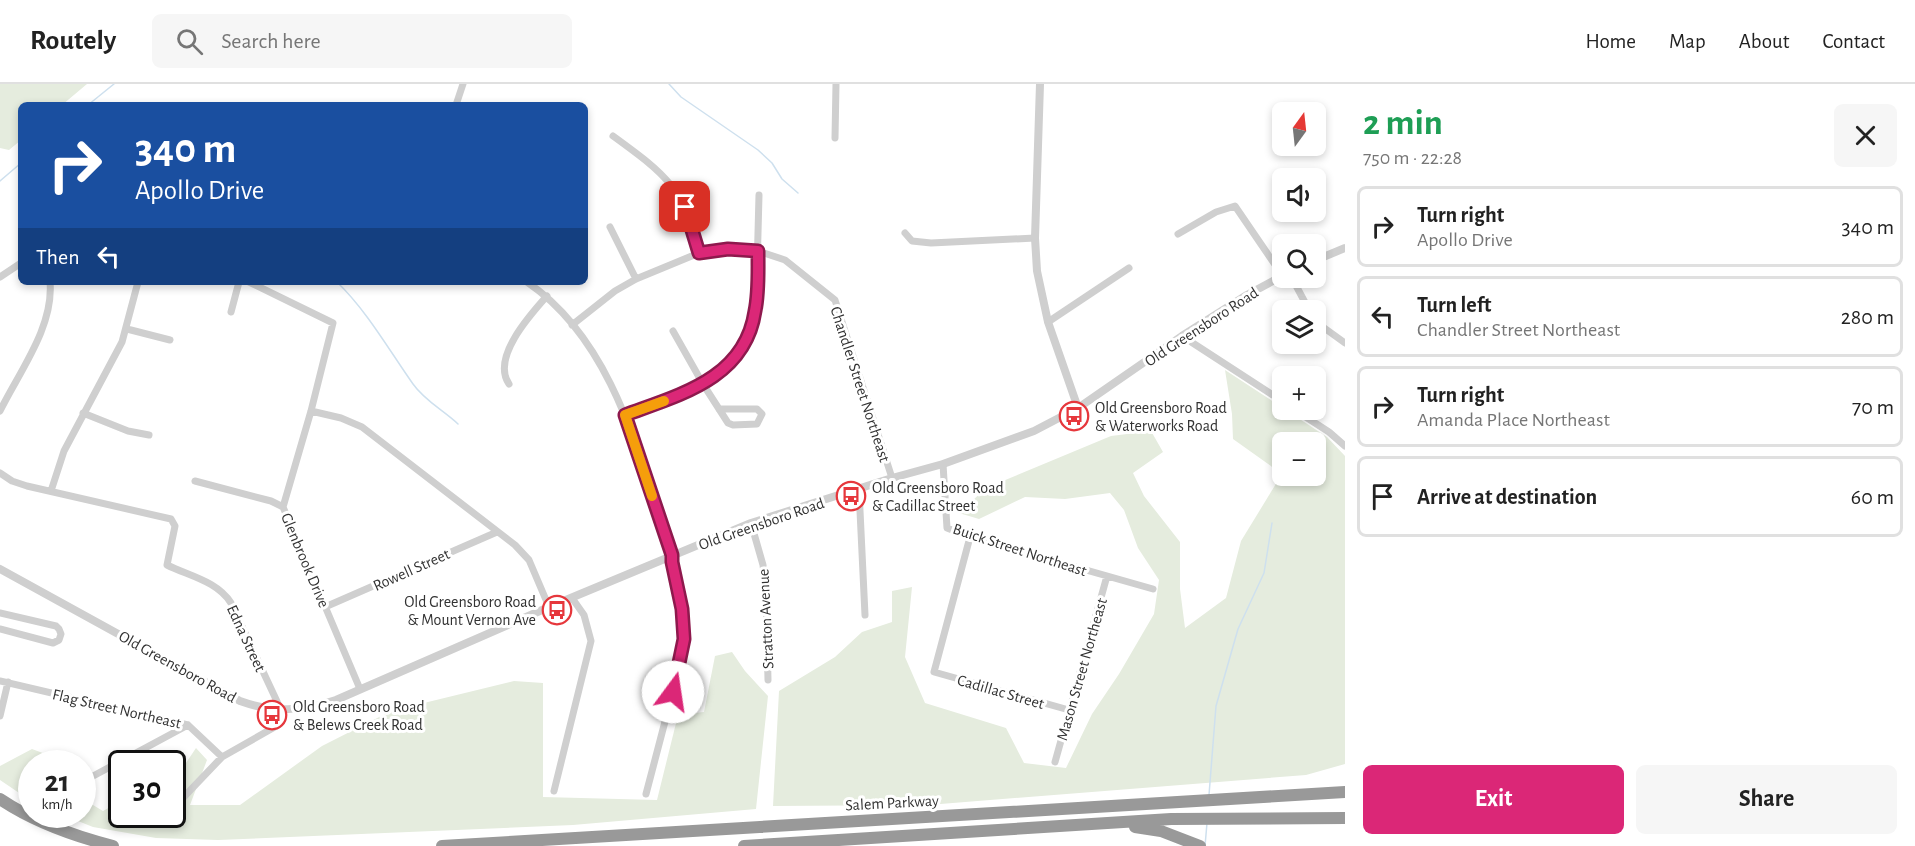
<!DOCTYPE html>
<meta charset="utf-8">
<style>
:root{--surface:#fff;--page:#f6f6f6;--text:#222;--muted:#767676;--line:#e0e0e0;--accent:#db2777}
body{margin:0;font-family:"Alegreya Sans",sans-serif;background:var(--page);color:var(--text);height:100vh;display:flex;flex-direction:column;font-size:22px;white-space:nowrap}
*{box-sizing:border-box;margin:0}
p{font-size:20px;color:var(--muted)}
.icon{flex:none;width:33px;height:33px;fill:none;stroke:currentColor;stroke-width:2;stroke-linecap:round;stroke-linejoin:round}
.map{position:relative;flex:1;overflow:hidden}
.sheet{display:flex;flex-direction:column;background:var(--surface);width:570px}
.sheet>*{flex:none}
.guide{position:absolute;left:18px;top:18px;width:570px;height:183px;border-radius:9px;box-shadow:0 3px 9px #0003;background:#1a4fa0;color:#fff;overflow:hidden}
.needle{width:39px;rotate:15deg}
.fabs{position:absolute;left:1272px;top:18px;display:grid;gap:12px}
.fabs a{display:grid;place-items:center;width:54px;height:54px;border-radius:9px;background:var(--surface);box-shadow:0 3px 9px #0003;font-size:30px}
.speed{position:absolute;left:18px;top:666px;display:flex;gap:12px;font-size:30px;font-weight:700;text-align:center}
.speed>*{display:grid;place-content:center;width:78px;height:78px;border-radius:50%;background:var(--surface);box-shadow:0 3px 9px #0003;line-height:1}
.speed small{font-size:15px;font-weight:400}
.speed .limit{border:3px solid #111;border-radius:9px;background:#fff;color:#111}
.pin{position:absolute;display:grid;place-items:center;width:51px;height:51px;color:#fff;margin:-26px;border-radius:12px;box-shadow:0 3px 9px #0006}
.me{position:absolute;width:66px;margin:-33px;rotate:14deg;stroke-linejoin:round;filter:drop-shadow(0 0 4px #0008)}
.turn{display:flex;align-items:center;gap:21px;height:126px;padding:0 18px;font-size:27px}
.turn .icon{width:78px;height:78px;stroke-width:2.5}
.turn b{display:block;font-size:42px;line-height:51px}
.then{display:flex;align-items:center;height:57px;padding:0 18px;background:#0003;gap:12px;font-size:22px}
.round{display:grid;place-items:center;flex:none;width:63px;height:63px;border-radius:9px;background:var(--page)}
.head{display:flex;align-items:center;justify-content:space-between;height:102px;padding:0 18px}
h1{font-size:36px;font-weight:600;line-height:45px;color:#1e9e55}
.primary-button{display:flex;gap:12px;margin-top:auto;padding:12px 18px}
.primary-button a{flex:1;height:69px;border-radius:9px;background:var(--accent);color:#fff;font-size:24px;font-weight:600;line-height:69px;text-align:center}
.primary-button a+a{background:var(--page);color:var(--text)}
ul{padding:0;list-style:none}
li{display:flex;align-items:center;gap:18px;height:81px;margin:0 12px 9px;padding:0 6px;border:3px solid var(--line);border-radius:9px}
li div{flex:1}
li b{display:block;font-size:22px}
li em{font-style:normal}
header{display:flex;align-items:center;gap:36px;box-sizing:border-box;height:84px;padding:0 30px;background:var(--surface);border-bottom:2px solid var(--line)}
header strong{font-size:28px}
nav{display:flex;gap:33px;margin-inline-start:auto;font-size:21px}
.search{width:420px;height:54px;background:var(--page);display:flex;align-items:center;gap:15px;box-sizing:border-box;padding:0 21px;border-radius:9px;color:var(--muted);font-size:22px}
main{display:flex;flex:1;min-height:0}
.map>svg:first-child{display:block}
.green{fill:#e5ecde;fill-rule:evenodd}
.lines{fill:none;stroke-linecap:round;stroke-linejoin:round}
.stream{stroke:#cee0ee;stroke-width:1.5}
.minor{stroke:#cfcfcf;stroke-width:7}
.tertiary{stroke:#cfcfcf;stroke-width:8}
.motorway{stroke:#999;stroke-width:12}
.route-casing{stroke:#8e194d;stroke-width:15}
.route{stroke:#db2777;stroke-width:10}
.slow{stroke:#f59e0b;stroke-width:10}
.labels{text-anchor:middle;stroke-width:6;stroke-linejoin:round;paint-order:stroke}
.street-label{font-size:16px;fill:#323232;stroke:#fff}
.poi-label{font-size:16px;fill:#323232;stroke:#fff;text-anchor:start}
</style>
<header>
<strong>Routely</strong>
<div class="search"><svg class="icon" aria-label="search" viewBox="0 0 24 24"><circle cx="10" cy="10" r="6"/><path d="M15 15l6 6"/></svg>Search here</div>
<nav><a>Home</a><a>Map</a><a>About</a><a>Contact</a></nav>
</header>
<main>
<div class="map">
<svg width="1345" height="762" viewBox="0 0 1345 762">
<rect width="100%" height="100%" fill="#fff"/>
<path class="green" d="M0 0H87L62 21H21V56L9 66 0 64Z
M1225 286 1327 353 1345 372V680L1306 691 928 721 773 722 779 607 835 573 862 548 892 538V507L912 503 905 573 925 619 1006 644 1024 679 1066 684 1092 630 1119 590 1154 530 1159 496 1138 464 1124 426 1110 409 1065 415 1025 413 979 435 959 429 986 404 1111 352 1151 347 1163 368 1133 389 1144 412 1180 458V505L1185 544 1226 514 1241 457 1282 390 1233 355 1232 330ZM1282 358H1316V392H1282Z
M732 568 745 587 768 612 756 725 573 741 218 756 156 754 93 743 63 731 82 730 83 715 103 727 121 717 122 730H172L173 690 182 685 196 664 207 676 190 721H240L322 662 391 627 514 597 543 599V713L657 716 678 631 704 628 715 572Z
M32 665 56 674 41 679 32 680 31 717 0 696V682Z"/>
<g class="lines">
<path class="stream" d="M669 0 681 13 758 66 772 79 782 95 798 109
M88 21 114 0
M0 97 21 79
M337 198C367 227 389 266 413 300 425 317 443 326 458 340
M1209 711 1216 622 1238 545 1264 489 1272 439
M1205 762 1207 739"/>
<path class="minor" d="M456 21 463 0
M613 52C665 90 684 103 699 169
M835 54 836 0
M610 143 636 195
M905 149 912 157 931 159 1035 154
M1178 150 1216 128 1235 122 1282 191
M0 193 21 179
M1292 194 1309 226
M249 198 333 239 311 327 283 423 360 605
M527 198C615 258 640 376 672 471V478L682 525 684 555 678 588 646 710
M231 228 239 198
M1048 238 1129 184
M1316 238 1345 259
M572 241 615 207 636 195 699 169 728 165 758 167 785 176 835 216 892 394
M127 245 170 256
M673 247 703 300 728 339 733 341 757 340 762 330 757 325H719
M1182 252 1282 317
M509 300C491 274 530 231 547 212
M1295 326 1329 348 1345 362
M0 327C19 288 54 243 50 198
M311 327 341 334 362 343 515 461 529 476 549 523
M83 329 128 347 149 351
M625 331 696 305 731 278 741 266 751 245 756 225 759 111
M943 380 947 444 970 453 1153 505
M0 389 12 397 27 402 171 435 175 442 167 481C189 492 217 497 231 519L281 626 283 635 280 640 222 673 180 717
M195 397 271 417 283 423
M859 406 865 531
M51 407 64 367 122 258 138 198
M751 439 763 481 766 510 768 596
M970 453 934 588 1069 626
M325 523 497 448
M0 529 56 542 59 545 61 550 59 556 53 559 0 545
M0 597 188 641 222 673
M0 632 8 598
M1055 678 1107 492
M82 698 188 641
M554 707 591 557 584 531 572 514"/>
<path class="tertiary" d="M1040 0 1035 154 1037 187 1048 238 1078 324
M1316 176 1345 164
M0 485 240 617C273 629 303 627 336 616L549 523 751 439 892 394 943 380 1034 347 1078 324 1182 252 1247 211 1282 192"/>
<path class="motorway" d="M0 715C34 738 74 752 113 762
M1135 743 1161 747 1200 762
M442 762 1345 708
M744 762 1171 735 1345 734"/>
</g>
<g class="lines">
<g class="route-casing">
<path id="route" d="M673 608 684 555 682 525 672 478V471L625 331C679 311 745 295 755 227 759 208 758 187 758 167L728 165 699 169 685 123"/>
</g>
<use href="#route" class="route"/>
<path class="slow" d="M652 412 625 331 664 317"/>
</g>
<defs>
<g id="bus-ring" transform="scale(1.5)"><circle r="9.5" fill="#fff" stroke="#e6373c" stroke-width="1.5"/><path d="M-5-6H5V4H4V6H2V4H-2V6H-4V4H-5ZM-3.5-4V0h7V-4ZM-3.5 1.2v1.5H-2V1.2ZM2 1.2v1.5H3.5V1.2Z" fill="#e6373c"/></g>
</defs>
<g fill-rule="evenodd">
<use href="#bus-ring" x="1074" y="332"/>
<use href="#bus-ring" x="851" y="412"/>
<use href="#bus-ring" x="557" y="526"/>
<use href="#bus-ring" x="272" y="631"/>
</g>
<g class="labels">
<g class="street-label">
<text transform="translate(1201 242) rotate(-33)" y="6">Old Greensboro Road</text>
<text transform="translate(861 300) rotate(72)" y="6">Chandler Street Northeast</text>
<text transform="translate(761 439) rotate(-19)" y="6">Old Greensboro Road</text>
<text transform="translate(1020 465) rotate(18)" y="6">Buick Street Northeast</text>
<text transform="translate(306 476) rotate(67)" y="6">Glenbrook Drive</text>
<text transform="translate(411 485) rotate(-24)" y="6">Rowell Street</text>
<text transform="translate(765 535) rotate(-93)" y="6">Stratton Avenue</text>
<text transform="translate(247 554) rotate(65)" y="6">Edna Street</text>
<text transform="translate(178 582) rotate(29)" y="6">Old Greensboro Road</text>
<text transform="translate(1081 585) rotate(-74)" y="6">Mason Street Northeast</text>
<text transform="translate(1001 607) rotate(16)" y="6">Cadillac Street</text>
<text transform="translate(117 624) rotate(13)" y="6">Flag Street Northeast</text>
<text transform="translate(892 718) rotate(-3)" y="6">Salem Parkway</text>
</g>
<g class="poi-label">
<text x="1095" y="329">Old Greensboro Road<tspan x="1095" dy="18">&amp; Waterworks Road</tspan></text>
<text x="872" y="409">Old Greensboro Road<tspan x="872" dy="18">&amp; Cadillac Street</tspan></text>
<text x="536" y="523" text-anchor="end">Old Greensboro Road<tspan x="536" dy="18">&amp; Mount Vernon Ave</tspan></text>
<text x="293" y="628">Old Greensboro Road<tspan x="293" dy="18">&amp; Belews Creek Road</tspan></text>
</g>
</g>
</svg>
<div class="fabs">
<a><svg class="needle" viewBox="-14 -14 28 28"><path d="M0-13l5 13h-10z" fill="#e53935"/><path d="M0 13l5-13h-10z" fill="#767676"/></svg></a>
<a><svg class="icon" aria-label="sound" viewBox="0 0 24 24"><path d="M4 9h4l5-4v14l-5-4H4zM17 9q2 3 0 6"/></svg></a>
<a><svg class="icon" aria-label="search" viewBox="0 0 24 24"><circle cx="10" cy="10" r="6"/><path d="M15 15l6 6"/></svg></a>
<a><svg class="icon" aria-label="layers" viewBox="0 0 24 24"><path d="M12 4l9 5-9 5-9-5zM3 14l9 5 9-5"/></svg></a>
<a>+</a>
<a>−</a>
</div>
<div class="speed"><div>21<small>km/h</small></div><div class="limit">30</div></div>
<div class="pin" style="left:685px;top:123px;background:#d93025"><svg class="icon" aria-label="arrive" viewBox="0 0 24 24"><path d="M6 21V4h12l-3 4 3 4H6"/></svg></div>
<svg class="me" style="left:673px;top:608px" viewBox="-20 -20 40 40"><circle r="19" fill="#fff"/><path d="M0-13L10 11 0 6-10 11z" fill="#db2777"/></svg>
<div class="guide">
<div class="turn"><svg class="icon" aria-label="right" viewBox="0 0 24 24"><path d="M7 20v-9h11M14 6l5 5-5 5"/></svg><div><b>340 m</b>Apollo Drive</div></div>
<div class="then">Then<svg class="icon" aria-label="left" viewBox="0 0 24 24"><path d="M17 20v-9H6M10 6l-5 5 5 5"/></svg></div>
</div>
</div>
<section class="sheet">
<div class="head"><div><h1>2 min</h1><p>750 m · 22:28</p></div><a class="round"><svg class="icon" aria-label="close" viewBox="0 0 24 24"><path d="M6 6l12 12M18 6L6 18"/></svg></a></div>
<ul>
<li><svg class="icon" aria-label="right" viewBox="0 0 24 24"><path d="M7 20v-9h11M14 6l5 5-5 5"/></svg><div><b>Turn right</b><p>Apollo Drive</p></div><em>340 m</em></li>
<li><svg class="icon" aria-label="left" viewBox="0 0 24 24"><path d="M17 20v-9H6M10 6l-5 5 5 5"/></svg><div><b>Turn left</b><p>Chandler Street Northeast</p></div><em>280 m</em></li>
<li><svg class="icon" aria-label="right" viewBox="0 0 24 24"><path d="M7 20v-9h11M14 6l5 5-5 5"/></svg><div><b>Turn right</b><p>Amanda Place Northeast</p></div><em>70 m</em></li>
<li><svg class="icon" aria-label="arrive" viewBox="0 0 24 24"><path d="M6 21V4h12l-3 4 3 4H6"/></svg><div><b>Arrive at destination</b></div><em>60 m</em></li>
</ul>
<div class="primary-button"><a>Exit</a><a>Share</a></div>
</section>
</main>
